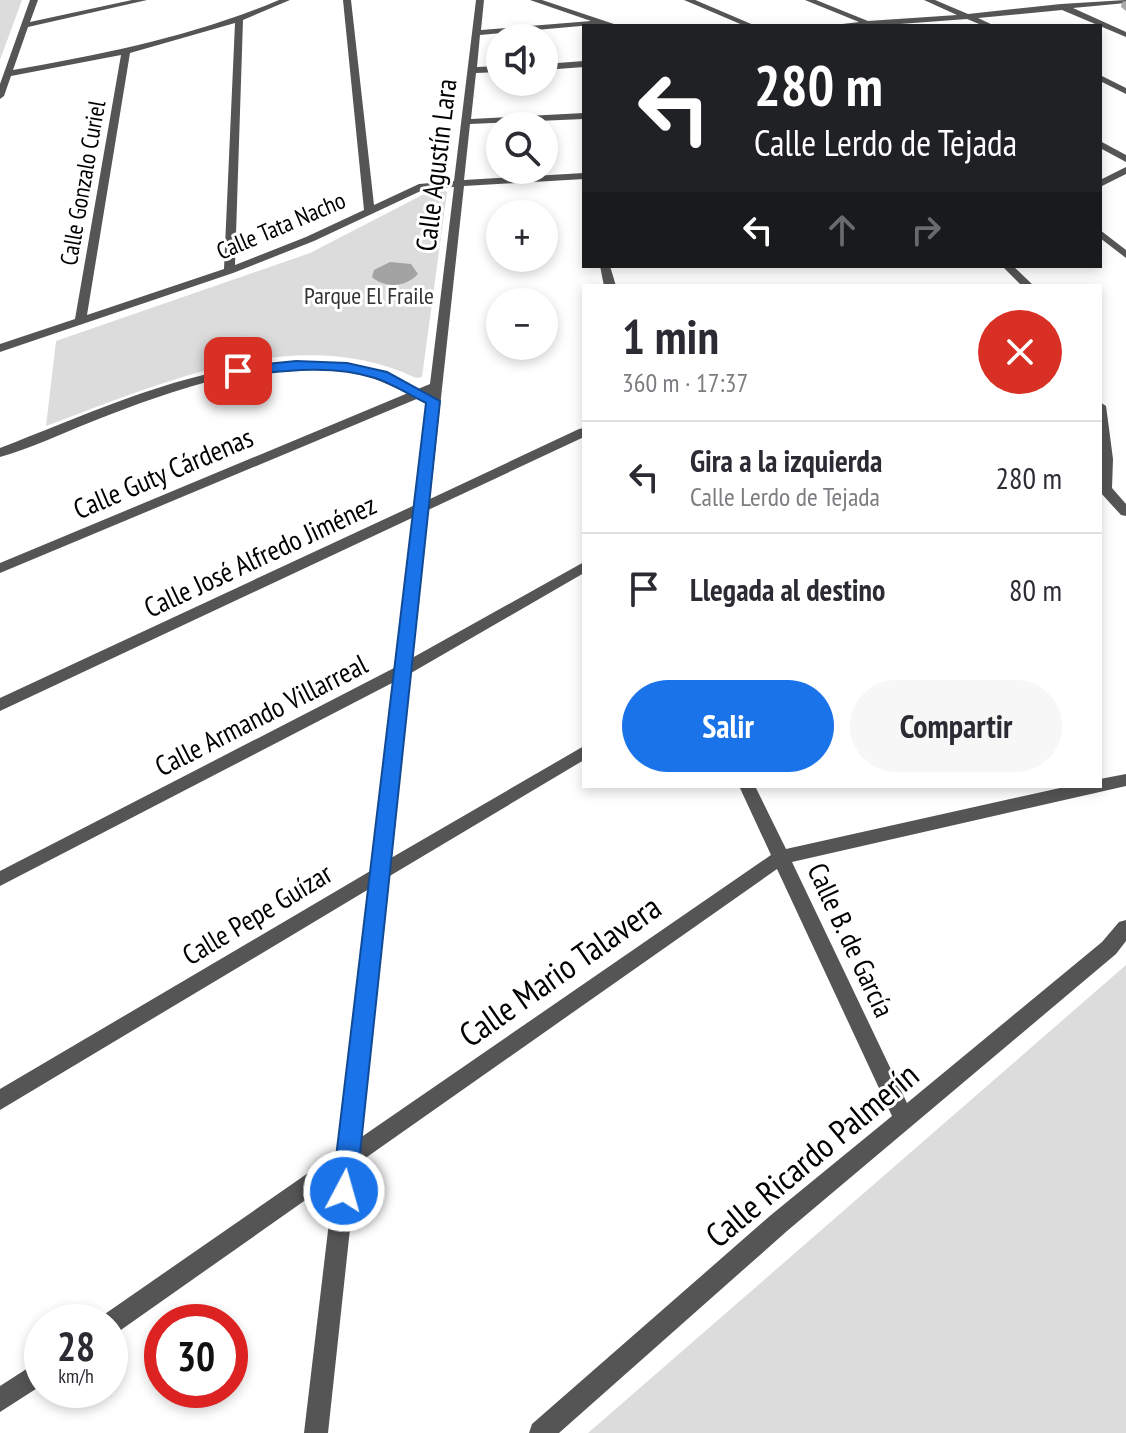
<!DOCTYPE html>
<html lang="es">
<meta charset="utf-8">
<style>
:root{--surface:#fff;--page:#f7f7f7;--text:#2b2b33;--muted:#7c7c81;--line:#e1e1e2;--accent:#1a73e8}
body{margin:0;font-family:"PT Sans Narrow",sans-serif;background:var(--page);color:var(--text);height:100vh;display:flex;flex-direction:column;font-size:30px;white-space:nowrap}
*{box-sizing:border-box;margin:0}
p{font-size:26px;color:var(--muted)}
.icon{flex:none;width:44px;height:44px;fill:none;stroke:currentColor;stroke-width:2;stroke-linecap:round;stroke-linejoin:round}
.map{position:relative;flex:1;overflow:hidden}
.drawer{position:absolute;left:582px;top:284px;width:520px;height:504px;display:flex;flex-direction:column;background:var(--surface);border-radius:0px;box-shadow:0 4px 12px #0003}
.drawer>*{flex:none}
.top-card{position:absolute;left:582px;top:24px;width:520px;height:244px;border-radius:0px;box-shadow:0 4px 12px #0003;background:#202124;color:#fff;overflow:hidden}
.tools{position:absolute;left:486px;top:24px;display:grid;gap:16px}
.tools a{display:grid;place-items:center;width:72px;height:72px;border-radius:50%;background:var(--surface);box-shadow:0 4px 12px #0003;font-size:40px}
.speed{position:absolute;left:24px;top:1304px;display:flex;gap:16px;font-size:40px;font-weight:700;text-align:center}
.speed>*{display:grid;place-content:center;width:104px;height:104px;border-radius:50%;background:var(--surface);box-shadow:0 4px 12px #0003;line-height:1}
.speed small{font-size:20px;font-weight:400}
.speed .limit{border:12px solid #d22;background:#fff;color:#111}
.pin{position:absolute;display:grid;place-items:center;width:68px;height:68px;color:#fff;margin:-34px;border-radius:16px;box-shadow:0 4px 12px #0006}
.me{position:absolute;width:88px;margin:-44px;rotate:6deg;stroke-linejoin:round;filter:drop-shadow(0 0 6px #0008)}
.turn{display:flex;align-items:center;gap:28px;height:168px;padding:0 40px;font-size:36px}
.turn .icon{width:104px;height:104px;stroke-width:2.5}
.turn b{display:block;font-size:56px;line-height:68px}
.lanes{display:flex;align-items:center;height:76px;padding:0 40px;background:#0003;justify-content:center;gap:40px;direction:ltr}
.lanes .off{opacity:.35}
.round{display:grid;place-items:center;flex:none;width:84px;height:84px;border-radius:42px;background:var(--page)}
.summary{display:flex;align-items:center;justify-content:space-between;height:136px;padding:0 40px}
h1{font-size:48px;font-weight:700;line-height:60px}
.button{display:flex;gap:16px;margin-top:auto;padding:16px 40px}
.button a{flex:1;height:92px;border-radius:48px;background:var(--accent);color:#fff;font-size:32px;font-weight:700;line-height:92px;text-align:center}
.button a+a{background:var(--page);color:var(--text)}
ul{padding:0;list-style:none}
li{display:flex;align-items:center;gap:24px;height:112px;padding:0 40px;border-top:2px solid var(--line)}
li div{flex:1}
li b{display:block;font-size:30px}
li em{font-style:normal}
.map>svg:first-child{display:block}
.green{fill:#dcdcdc}
.water{fill:#a3a3a3}
.lines{fill:none;stroke-linecap:round;stroke-linejoin:round}
.minor{fill:#555;fill-rule:evenodd}
.wall{fill:#a9a9a9}
.route{fill:#1a73e8;stroke:#114b97;stroke-width:2}
.labels{text-anchor:middle;stroke-width:6;stroke-linejoin:round;paint-order:stroke}
.far-street-label{font-size:24px;fill:#000;stroke:#fff}
.far-park-label{font-size:24px;fill:#333;stroke:#fff}
.street-label{font-size:28px;fill:#000;stroke:#fff}
.near-street-label{font-size:34px;fill:#000;stroke:#fff}
</style>
<div class="map">
<svg width="1126" height="1433" viewBox="0 0 1126 1433">
<rect width="100%" height="100%" fill="#fff"/>
<path class="green" d="M0 0H22L0 60Z
M443 190 447 192 422 377 416 378C297 321 160 384 46 426L56 341 310 253 428 192Z
M1126 965V1433H588Z"/>
<path class="water" d="M390 262 411 264 418 274C406 287 386 289 372 277L374 270Z"/>
<g class="lines">
<path class="minor" d="M30 0H38L30 22 132 0H147L28 27 13 70C104 54 194 36 279 0H290L243 20 235 265 306 237 364 210 343 0H351L374 205 419 184 454 181 476 0H484L481 30 591 21 530 0H542L620 26 603 24 480 35 477 67 500 66V72L476 73 471 119 584 113V119L470 124 464 180 584 173V179L464 186 430 499 579 429 584 428V437L428 510 412 658 584 562V573L411 673 391 858 584 746V760L388 877 360 1138 771 855 739 786H755L786 849 1069 786H1100V779L1126 774V786L792 862 907 1103 1102 942 1119 922 1126 920V941L1116 954 787 1231 559 1433H529L532 1424 771 1215 892 1116 777 869 357 1164 328 1433H304L334 1180 118 1332 110 1335V1322H99L102 1316 337 1153 369 889 0 1110V1089L372 870 394 682 0 886V871L396 667 414 517 0 711V698L415 505 429 394 426 398H419L0 573V563L408 393C395 388 382 381 369 377 277 351 175 389 91 422 61 434 31 448 0 457V448C115 404 246 338 373 371 388 375 404 383 418 389L430 384 454 187 425 189 314 241 233 273 0 352V344L75 319 121 55 11 76 4 96 0 99V84ZM235 23 224 269 87 315 130 53Z
M684 0H695L756 26H745Z
M805 0H816L868 21 957 15 924 0H935L968 14 1061 4 1126 0V3L1073 8 1126 32V37L1062 10 978 18 995 26H984L967 19 873 26H826L859 22Z
M584 61V67L544 70V64Z
M1100 75 1126 88V94L1100 81Z
M1100 141 1126 155V162L1100 148Z
M1126 167V174L1100 187V180Z
M1100 230 1126 250V258L1100 238Z
M600 266H610L616 286H604Z
M1002 266H1013L1034 286H1022Z
M1100 402 1106 406 1113 459 1112 488 1126 504V516L1121 515 1100 492Z
M42 1359V1385L0 1412V1386Z"/>
</g>
<path class="wall" d="M1126 1V11L1121 7 1122 2Z"/>
<path class="route" d="M296 361 347 363 387 372 440 401 356 1191 352 1200 344 1203 335 1200 332 1191 426 403C409 395 392 383 375 378 331 364 283 371 238 376L231 371 238 367Z"/>
<g class="labels">
<g class="far-street-label">
<text transform="translate(83 183) rotate(-80)" y="8">Calle Gonzalo Curiel</text>
<text transform="translate(281 226) rotate(-23)" y="8">Calle Tata Nacho</text>
</g>
<g class="far-park-label">
<text x="369" y="304">Parque El Fraile</text>
</g>
<g class="street-label">
<text transform="translate(436 165) rotate(-83)" y="10">Calle Agustín Lara</text>
<text transform="translate(163 473) rotate(-23)" y="10">Calle Guty Cárdenas</text>
<text transform="translate(260 556) rotate(-25)" y="10">Calle José Alfredo Jiménez</text>
<text transform="translate(261 715) rotate(-27)" y="10">Calle Armando Villarreal</text>
<text transform="translate(257 914) rotate(-31)" y="10">Calle Pepe Guízar</text>
<text transform="translate(851 940) rotate(65)" y="10">Calle B. de García</text>
</g>
<g class="near-street-label">
<text transform="translate(560 971) rotate(-35)" y="12">Calle Mario Talavera</text>
<text transform="translate(812 1155) rotate(-40)" y="12">Calle Ricardo Palmerín</text>
</g>
</g>
</svg>
<div class="tools">
<a><svg class="icon" aria-label="sound" viewBox="0 0 24 24"><path d="M4 9h4l5-4v14l-5-4H4zM17 9q2 3 0 6"/></svg></a>
<a><svg class="icon" aria-label="search" viewBox="0 0 24 24"><circle cx="10" cy="10" r="6"/><path d="M15 15l6 6"/></svg></a>
<a>+</a>
<a>−</a>
</div>
<div class="speed"><div>28<small>km/h</small></div><div class="limit">30</div></div>
<div class="pin" style="left:238px;top:371px;background:#d93025"><svg class="icon" aria-label="arrive" viewBox="0 0 24 24"><path d="M6 21V4h12l-3 4 3 4H6"/></svg></div>
<svg class="me" style="left:344px;top:1191px" viewBox="-20 -20 40 40"><circle r="17" fill="#1a73e8" stroke="#fff" stroke-width="3"/><path d="M0-11L8 9 0 5-8 9z" fill="#fff"/></svg>
<div class="top-card">
<div class="turn"><svg class="icon" aria-label="left" viewBox="0 0 24 24"><path d="M17 20v-9H6M10 6l-5 5 5 5"/></svg><div><b>280 m</b>Calle Lerdo de Tejada</div></div>
<div class="lanes"><svg class="icon" aria-label="left" viewBox="0 0 24 24"><path d="M17 20v-9H6M10 6l-5 5 5 5"/></svg><svg class="icon off" aria-label="ahead" viewBox="0 0 24 24"><path d="M12 20V5M6 11l6-6 6 6"/></svg><svg class="icon off" aria-label="right" viewBox="0 0 24 24"><path d="M7 20v-9h11M14 6l5 5-5 5"/></svg></div>
</div>
<section class="drawer">
<div class="summary"><div><h1>1 min</h1><p>360 m · 17:37</p></div><a class="round" style="background:#d93025;color:#fff"><svg class="icon" aria-label="close" viewBox="0 0 24 24"><path d="M6 6l12 12M18 6L6 18"/></svg></a></div>
<ul>
<li><svg class="icon" aria-label="left" viewBox="0 0 24 24"><path d="M17 20v-9H6M10 6l-5 5 5 5"/></svg><div><b>Gira a la izquierda</b><p>Calle Lerdo de Tejada</p></div><em>280 m</em></li>
<li><svg class="icon" aria-label="arrive" viewBox="0 0 24 24"><path d="M6 21V4h12l-3 4 3 4H6"/></svg><div><b>Llegada al destino</b></div><em>80 m</em></li>
</ul>
<div class="button"><a>Salir</a><a>Compartir</a></div>
</section>
</div>
